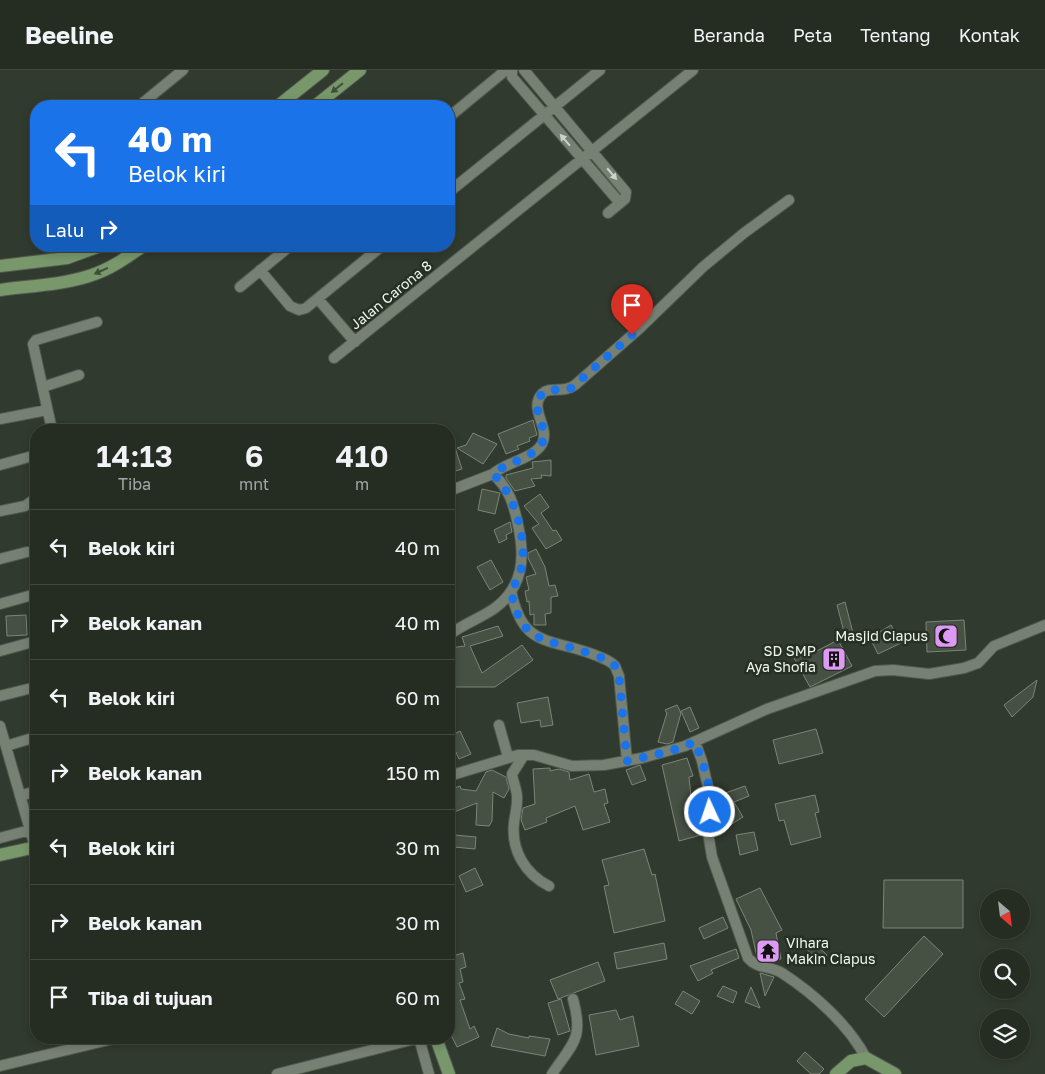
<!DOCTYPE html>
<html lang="id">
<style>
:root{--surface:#252c22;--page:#2d342a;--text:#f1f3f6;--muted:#a3a7a5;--line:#424840}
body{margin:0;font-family:"Golos Text",sans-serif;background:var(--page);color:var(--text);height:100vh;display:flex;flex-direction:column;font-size:19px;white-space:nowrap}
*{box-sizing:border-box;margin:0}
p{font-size:16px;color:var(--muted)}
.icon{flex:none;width:28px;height:28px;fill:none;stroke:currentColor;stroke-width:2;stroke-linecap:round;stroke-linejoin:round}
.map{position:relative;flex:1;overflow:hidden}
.panel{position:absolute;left:30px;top:354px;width:425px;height:620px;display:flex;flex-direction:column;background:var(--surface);border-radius:20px;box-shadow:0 2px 8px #0003,0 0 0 1px var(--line)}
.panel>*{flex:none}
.banner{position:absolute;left:30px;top:30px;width:425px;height:152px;border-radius:20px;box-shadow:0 2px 8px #0003,0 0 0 1px var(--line);background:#1a73e8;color:#fff;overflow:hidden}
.needle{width:32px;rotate:152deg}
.tools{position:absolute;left:980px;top:819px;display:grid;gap:10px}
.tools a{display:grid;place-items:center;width:50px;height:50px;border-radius:50%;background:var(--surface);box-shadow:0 2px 8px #0003,0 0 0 1px var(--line);font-size:25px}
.pin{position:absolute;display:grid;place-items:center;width:42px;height:42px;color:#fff;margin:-51px -21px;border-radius:50% 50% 50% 0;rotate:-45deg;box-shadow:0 0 5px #0007}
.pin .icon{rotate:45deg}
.me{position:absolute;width:55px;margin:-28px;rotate:357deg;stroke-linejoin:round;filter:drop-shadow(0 0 4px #0008)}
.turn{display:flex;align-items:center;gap:18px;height:105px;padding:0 15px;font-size:22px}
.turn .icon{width:65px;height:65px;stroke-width:2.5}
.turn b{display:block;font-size:35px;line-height:42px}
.then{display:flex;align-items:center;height:48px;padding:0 15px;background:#0003;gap:10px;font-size:19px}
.eta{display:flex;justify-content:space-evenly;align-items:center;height:85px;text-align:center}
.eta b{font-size:30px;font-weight:600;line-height:35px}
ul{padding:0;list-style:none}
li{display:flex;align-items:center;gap:15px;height:75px;padding:0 15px;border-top:1px solid var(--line)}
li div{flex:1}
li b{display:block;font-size:19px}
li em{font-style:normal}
header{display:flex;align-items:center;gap:30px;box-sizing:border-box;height:70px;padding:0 25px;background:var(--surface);border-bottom:1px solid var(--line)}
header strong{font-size:24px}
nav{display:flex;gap:28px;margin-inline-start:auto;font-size:18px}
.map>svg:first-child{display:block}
.building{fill:#465043;stroke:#7b8578}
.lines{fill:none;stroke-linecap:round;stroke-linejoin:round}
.street-casing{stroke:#51594e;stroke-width:12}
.secondary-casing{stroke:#51594e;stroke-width:14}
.street{stroke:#778173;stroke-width:10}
.secondary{stroke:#78976b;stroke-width:12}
.oneway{fill:#3f4f39}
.oneway2{fill:#ccd4ca}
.route{stroke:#1a73e8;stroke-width:9;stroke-dasharray:0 16.2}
.labels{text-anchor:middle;stroke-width:5;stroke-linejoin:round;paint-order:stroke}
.street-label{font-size:14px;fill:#f1f7ef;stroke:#273024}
.poi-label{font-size:14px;fill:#f1f7ef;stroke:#273024;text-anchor:end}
</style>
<header>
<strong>Beeline</strong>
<nav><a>Beranda</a><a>Peta</a><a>Tentang</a><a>Kontak</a></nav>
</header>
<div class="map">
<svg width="1045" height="1004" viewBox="0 0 1045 1004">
<rect width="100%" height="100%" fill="#313a2e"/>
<path class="building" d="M533 350 537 365 529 368 530 371 517 376 519 379 506 384 498 364Z
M473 363 497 374 483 394 457 378 466 375Z
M451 365 462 399 449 403V366Z
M551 390V406L541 405 542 408 531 409 535 416 515 421 506 408V405L533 398 532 392Z
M482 419 500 423 495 444 478 440Z
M540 424 549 437 541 443 553 461 556 460 562 470 546 479 532 458 539 454 524 436Z
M510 452 512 462 506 465 507 469 499 473 494 460Z
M536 479 545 497 549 516 555 515 558 526 551 527V543L545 544 546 555H534V544L530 545 529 531 527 532 525 521 529 520 526 507 536 504 528 488V483Z
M491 490 503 512 490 520 477 497Z
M845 532 853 563 845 566 837 535Z
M26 545 27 565 7 566 6 546Z
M964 550 966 580 927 582 926 552Z
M891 555 901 573 878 584 870 568Z
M498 556 503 566 470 576 482 603 522 575 533 590 495 617H450L449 578 465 576 462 567Z
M838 570 852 596 810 617 794 588 811 579 813 583Z
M1037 610 1033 627 1012 647 1004 635Z
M548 627 553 655 541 657 540 650 521 653 517 633Z
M677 635 681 643 673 672 667 674 658 672 667 643 665 640Z
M690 637 699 658 690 662 681 641Z
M816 659 823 683 779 694 773 670Z
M460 661 471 684 459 689 449 667Z
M687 688 693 706 689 707 693 747 698 745 701 765 679 771 662 695Z
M640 695 646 710 632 715 626 700Z
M550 698V701L559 699 569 702 570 710 589 704 594 722 605 719 608 733 604 734 610 752 583 760 575 736 546 748 547 752 525 760 521 750 523 738 535 734 533 699Z
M492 700 506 707 509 719 504 728 493 722 492 751 489 756 476 755 477 733 449 744V720L460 716 461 719 476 721 486 702Z
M745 716 749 726 734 732 743 747 727 757 720 745 724 743 717 726Z
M815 725 819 742 815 743 821 767 791 775 784 750 779 751 775 734Z
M754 762 758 780 740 785 736 765Z
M455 765 476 767 475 779 454 777Z
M644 779 652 805 655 804 665 851 614 863 604 816 609 815 602 790Z
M475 798 483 815 466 822 459 806Z
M884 810H963V858H883Z
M760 818 782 860 776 863 781 889 770 891 757 887 751 860 736 829Z
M723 847 728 858 704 869 699 858Z
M924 866 943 884 884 947 865 929Z
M811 870 827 885 821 892 805 878Z
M664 873 667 889 617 899 614 883Z
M736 879 739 888 711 900 713 903 698 911 690 896Z
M463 883 466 897 460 899 463 912 459 913 465 929 460 930 470 959 474 956 479 967 457 977 449 961V887Z
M598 892 605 911 558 929 550 910Z
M760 903 774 907 765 926Z
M723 916 737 922 733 933 717 926Z
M751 917 760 938 745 932Z
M683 921 700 931 692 944 675 934Z
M561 929 570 961 558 965 548 933Z
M616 940 620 950 633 946 639 976 596 985 589 945Z
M497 958 509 964 529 968V966L550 969 545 986 491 976Z
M805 982 824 999 819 1004H811L797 991Z"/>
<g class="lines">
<g class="street-casing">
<path id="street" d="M512 0V7L620 133
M524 0 626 122 625 129 608 143
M139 36 183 0
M449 47 506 0
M449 122 600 0
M260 200 290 236 299 240 306 238 382 176
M240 217 290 176
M318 229 355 272
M334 288 693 0
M43 317 79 305
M0 349 47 340
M52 360 33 274 36 270 97 252
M0 395 36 385
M449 421 493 404
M0 441 25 436 36 428
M0 489 27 482
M511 521C523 579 549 567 595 585 602 588 610 590 615 596L619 606 627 691
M0 534 36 524
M449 565C463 554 481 548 495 538 524 516 525 487 518 455 514 435 509 418 493 404 506 392 533 389 542 374 551 357 527 338 543 323 550 316 563 324 575 315L640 258 703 197 744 163 789 130
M0 581 36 571
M0 626 36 617
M499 655 508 687
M0 656 35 777
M695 672 702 691 711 731 708 763 712 787 748 888C757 899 771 896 782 903 813 923 849 955 866 988
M6 676 36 667
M524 685 512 704C513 713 518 721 517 730 517 738 515 745 514 753 511 780 525 804 549 816
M449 706 518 685H534L572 696 604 695 642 688 685 676 767 639 875 601 893 600 929 604 964 598 978 593 994 576 1045 555
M20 726 36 721
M0 768 30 760
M419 968 429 1004
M0 996 117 968
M277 1004 419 968
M552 1004C573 973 584 969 573 929"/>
</g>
<g class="secondary-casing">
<path id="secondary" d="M278 36 323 0
M315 36 360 0
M0 196 67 188 100 176
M0 220C29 216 61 215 89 206 109 200 126 188 143 176
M0 785 36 777
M436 968 449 1004
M836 1004 851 991 866 988 895 1004"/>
</g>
<use href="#street" class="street"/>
<use href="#secondary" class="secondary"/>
</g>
<defs><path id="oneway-solid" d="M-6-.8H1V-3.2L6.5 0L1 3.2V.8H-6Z" transform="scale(1.25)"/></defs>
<g class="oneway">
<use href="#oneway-solid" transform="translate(337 18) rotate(141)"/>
<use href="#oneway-solid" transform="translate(101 201) rotate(156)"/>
</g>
<g class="oneway2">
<use href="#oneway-solid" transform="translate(565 70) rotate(-131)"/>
<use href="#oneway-solid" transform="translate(612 104) rotate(50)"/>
</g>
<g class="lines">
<path class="route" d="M632 265 570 319C560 323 548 315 541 325 529 341 550 357 542 373 533 389 506 392 493 404 515 424 528 471 521 499 519 507 515 514 511 521 522 577 546 567 591 584 600 587 609 590 615 596L619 606 627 691 671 681 695 672C703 694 713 718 710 742"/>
</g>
<defs>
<g id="mosque-square" transform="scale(1.25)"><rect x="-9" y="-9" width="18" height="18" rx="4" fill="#dd99f3" stroke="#273024"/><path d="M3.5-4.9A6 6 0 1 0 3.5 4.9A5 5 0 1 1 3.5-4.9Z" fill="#111"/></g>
<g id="building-square" transform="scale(1.25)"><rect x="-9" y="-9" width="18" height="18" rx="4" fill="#dd99f3" stroke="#273024"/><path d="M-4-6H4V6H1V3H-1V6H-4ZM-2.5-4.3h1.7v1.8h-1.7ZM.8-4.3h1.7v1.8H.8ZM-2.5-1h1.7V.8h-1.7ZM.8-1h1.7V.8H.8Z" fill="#111"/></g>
<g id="temple-square" transform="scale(1.25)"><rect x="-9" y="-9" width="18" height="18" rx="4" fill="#dd99f3" stroke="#273024"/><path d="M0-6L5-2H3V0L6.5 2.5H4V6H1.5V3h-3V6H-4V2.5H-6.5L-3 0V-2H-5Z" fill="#111"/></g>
</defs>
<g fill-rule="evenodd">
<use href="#mosque-square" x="946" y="566"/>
<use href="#building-square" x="834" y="589"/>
<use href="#temple-square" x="768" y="881"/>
</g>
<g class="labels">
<g class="street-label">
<text transform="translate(391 225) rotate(-39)" y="5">Jalan Carona 8</text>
</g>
<g class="poi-label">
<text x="928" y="571">Masjid Ciapus</text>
<text x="816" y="586">SD SMP<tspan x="816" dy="16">Aya Shofia</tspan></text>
<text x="786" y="878" text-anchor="start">Vihara<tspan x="786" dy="16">Makin Ciapus</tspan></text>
</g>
</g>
</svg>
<div class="tools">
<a><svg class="needle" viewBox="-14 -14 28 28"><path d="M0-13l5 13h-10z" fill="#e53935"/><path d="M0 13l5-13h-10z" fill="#a3a7a5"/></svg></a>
<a><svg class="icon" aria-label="search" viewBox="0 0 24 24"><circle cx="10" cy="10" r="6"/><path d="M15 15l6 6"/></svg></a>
<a><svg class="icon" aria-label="layers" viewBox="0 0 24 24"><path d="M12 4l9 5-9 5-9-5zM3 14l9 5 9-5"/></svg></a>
</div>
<div class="pin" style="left:632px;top:265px;background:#d93025"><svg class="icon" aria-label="arrive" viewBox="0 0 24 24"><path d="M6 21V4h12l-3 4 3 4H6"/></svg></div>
<svg class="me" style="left:710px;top:742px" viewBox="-20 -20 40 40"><circle r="17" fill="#1a73e8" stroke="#fff" stroke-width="3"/><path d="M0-11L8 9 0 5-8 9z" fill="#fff"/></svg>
<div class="banner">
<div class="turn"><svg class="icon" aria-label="left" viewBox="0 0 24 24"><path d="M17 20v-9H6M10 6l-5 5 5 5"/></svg><div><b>40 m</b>Belok kiri</div></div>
<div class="then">Lalu<svg class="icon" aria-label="right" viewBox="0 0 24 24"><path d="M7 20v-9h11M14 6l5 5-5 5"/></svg></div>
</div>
<section class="panel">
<div class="eta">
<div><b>14:13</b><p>Tiba</p></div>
<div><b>6</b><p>mnt</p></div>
<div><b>410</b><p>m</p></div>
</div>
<ul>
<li><svg class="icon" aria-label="left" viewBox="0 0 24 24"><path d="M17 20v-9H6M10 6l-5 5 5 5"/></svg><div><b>Belok kiri</b></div><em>40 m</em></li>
<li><svg class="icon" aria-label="right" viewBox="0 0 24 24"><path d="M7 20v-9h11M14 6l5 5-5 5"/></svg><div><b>Belok kanan</b></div><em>40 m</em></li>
<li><svg class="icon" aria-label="left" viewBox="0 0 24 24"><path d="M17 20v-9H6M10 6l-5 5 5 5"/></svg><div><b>Belok kiri</b></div><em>60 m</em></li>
<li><svg class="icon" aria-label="right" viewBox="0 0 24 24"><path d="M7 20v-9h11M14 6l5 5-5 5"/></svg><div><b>Belok kanan</b></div><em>150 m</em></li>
<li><svg class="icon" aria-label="left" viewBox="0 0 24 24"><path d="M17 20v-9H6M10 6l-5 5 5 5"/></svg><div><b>Belok kiri</b></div><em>30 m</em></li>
<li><svg class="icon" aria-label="right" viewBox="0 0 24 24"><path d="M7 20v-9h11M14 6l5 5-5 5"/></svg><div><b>Belok kanan</b></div><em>30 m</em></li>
<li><svg class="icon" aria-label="arrive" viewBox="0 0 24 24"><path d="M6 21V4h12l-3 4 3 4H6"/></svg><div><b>Tiba di tujuan</b></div><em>60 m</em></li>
</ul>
</section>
</div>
